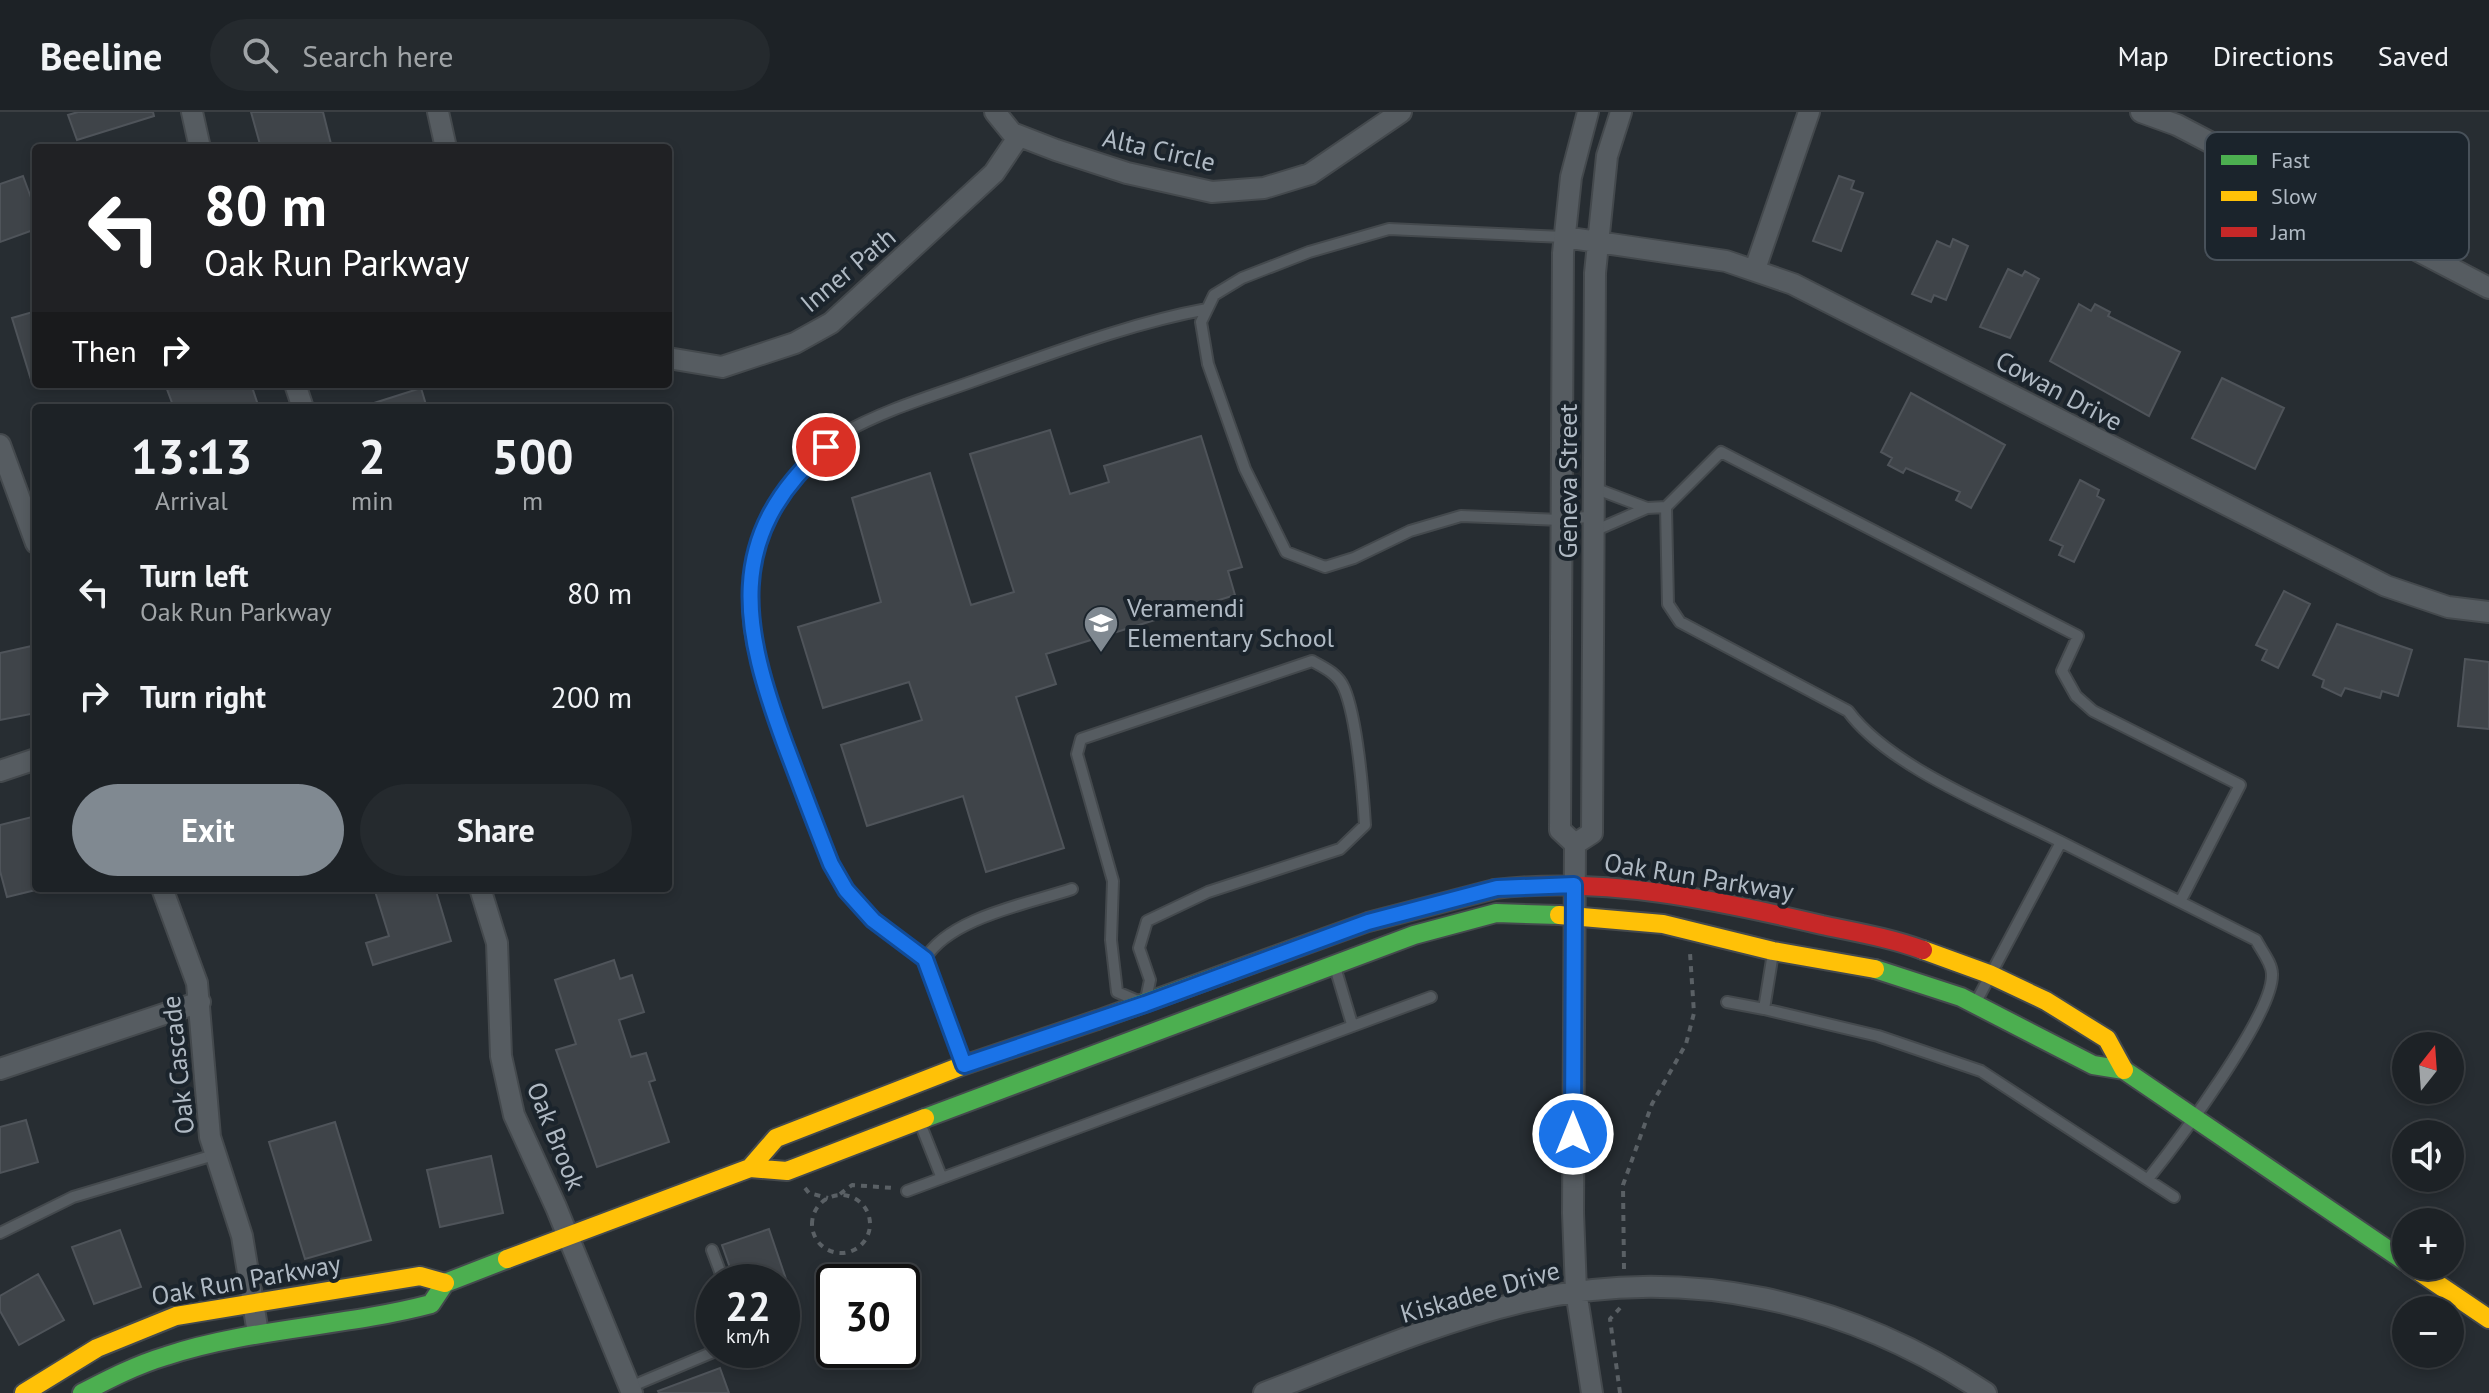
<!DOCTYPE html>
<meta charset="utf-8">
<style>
:root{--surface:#1d2226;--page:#252a2e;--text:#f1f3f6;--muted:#a0a4a7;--line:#3b3f43;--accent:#808991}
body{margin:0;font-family:"PT Sans",sans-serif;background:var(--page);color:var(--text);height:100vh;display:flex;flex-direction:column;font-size:30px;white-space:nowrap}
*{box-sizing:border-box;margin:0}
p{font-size:26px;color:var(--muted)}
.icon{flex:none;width:44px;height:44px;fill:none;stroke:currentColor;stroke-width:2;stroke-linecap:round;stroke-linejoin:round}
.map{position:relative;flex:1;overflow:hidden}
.drawer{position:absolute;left:32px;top:292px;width:640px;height:488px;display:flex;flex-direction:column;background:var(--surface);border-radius:8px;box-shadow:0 4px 12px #0003,0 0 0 2px var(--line)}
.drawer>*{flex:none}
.top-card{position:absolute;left:32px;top:32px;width:640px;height:244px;border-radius:8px;box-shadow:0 4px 12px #0003,0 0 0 2px var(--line);background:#202124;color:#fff;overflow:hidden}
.needle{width:52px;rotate:17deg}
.controls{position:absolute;left:2392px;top:920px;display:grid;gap:16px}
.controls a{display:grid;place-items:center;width:72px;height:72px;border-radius:50%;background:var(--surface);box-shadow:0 4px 12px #0003,0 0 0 2px var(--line);font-size:40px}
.speed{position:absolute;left:696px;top:1152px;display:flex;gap:16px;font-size:40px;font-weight:700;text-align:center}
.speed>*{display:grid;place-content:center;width:104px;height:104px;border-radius:50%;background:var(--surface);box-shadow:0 4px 12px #0003,0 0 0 2px var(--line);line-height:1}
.speed small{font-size:20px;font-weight:400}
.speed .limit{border:4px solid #111;border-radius:12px;background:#fff;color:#111}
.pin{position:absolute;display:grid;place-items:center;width:68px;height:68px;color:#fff;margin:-34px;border:4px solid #fff;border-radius:50%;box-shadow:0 2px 8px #0007}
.me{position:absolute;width:88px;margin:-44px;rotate:0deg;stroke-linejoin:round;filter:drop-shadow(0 0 6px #0008)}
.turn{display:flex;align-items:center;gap:28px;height:168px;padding:0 40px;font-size:36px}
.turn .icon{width:104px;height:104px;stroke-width:2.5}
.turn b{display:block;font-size:56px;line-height:68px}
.then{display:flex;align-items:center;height:76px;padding:0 40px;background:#0003;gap:16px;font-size:30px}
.eta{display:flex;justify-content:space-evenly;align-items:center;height:136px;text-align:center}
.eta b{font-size:48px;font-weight:700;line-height:56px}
.button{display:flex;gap:16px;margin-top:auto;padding:16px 40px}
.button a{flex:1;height:92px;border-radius:48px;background:var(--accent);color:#fff;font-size:32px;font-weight:700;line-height:92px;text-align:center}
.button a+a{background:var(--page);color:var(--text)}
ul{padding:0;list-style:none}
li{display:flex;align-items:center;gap:24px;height:104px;padding:0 40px}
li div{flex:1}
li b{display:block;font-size:30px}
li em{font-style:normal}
header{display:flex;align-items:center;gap:48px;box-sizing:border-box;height:112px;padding:0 40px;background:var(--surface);border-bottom:2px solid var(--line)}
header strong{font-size:38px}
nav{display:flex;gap:44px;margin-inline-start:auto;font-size:28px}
.search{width:560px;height:72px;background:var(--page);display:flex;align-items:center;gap:20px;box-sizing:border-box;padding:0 28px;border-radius:44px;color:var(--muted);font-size:30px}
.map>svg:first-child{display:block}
.building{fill:#3f4449;stroke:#4f545a;stroke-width:2}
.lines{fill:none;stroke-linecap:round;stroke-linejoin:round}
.lane-casing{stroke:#44494d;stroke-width:14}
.street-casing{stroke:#44494d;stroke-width:24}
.fast-casing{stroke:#44494d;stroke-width:22}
.slow-casing{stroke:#44494d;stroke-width:22}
.jam-casing{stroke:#44494d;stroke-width:22}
.path{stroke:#5a6065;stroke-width:4;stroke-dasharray:6 6;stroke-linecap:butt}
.lane{stroke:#565c61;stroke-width:10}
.street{stroke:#565c61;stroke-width:20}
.fast{stroke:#4caf50;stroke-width:18}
.slow{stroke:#ffc107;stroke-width:18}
.jam{stroke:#c62828;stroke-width:18}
.route-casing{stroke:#114b97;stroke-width:20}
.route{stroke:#1a73e8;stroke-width:14}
.labels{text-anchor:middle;stroke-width:8;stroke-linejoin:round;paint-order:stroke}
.street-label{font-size:26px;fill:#b0bac4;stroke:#1b242c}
.poi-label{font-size:26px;fill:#b0bac4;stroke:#1b242c;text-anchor:start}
.key{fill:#1b242c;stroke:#48515a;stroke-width:2}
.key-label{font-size:22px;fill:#b0bac4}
</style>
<header>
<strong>Beeline</strong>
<div class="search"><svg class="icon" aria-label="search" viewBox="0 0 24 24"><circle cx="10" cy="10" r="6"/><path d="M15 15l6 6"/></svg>Search here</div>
<nav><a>Map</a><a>Directions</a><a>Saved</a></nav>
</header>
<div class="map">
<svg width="2489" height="1281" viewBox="0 0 2489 1281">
<rect width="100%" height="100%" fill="#272d32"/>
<path class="building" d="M78 0H153L154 4 77 28 68 3Z
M251 0H323L332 36H261Z
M23 64 33 91 36 90V117L0 130V72Z
M1839 64 1854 69 1851 77 1863 81 1841 139 1813 129Z
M1953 127 1968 134 1946 188 1934 183 1931 190 1912 182 1937 129 1950 135Z
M2008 157 2022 164 2025 159 2039 167 2010 226 1980 215Z
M2079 192 2091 199 2095 192 2110 200 2108 204 2180 240 2149 304 2050 249Z
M36 199V270L32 271 12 206Z
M2222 266 2284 296 2255 357 2192 326Z
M165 272H251L259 296H174Z
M421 276 427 296H372L371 292Z
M1911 281 2005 333 1971 396 1956 388 1960 380 1906 356 1903 361 1888 353 1892 346 1881 340Z
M1050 318 1070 382 1109 370 1104 354 1201 324 1242 455 1228 459 1235 483 1046 542 1056 572 1016 585 1064 736 986 760 963 684 867 714 841 633 922 608 909 570 823 596 798 515 881 490 852 386 930 361 971 493 1014 480 970 342Z
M2080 368 2099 378 2097 384 2104 388 2074 450 2059 443 2063 434 2050 428Z
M2284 479 2310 492 2278 556 2262 548 2267 538 2256 533Z
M2337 512 2412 538 2398 584 2382 579 2380 586 2345 576 2341 584 2322 575 2324 568 2313 563Z
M36 533V601L0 608V541Z
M2465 547 2489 550V617L2458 614Z
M36 704V778L7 785 0 759V713Z
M374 776H435L451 829 373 853 366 831 389 824Z
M614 848 620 867 632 863 644 900 619 908 631 945 646 941 655 968 649 970 669 1030 597 1055 556 938 576 932 555 868Z
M26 1008 38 1050 0 1061V1015Z
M335 1010 371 1128 305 1147 269 1030Z
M491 1044 503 1101 440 1115 427 1058Z
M769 1117 787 1170H735L722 1133Z
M120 1118 141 1175 94 1192 72 1135Z
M38 1162 64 1208 19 1233 0 1199V1184Z
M720 1256 729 1281H659L658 1279Z"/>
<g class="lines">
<g class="lane-casing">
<path id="lane" d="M1564 125 1389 117 1309 140 1242 166 1214 183 1201 210 1208 252 1245 357 1286 440 1325 455 1354 446 1410 419 1461 404 1561 408 1594 404
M1594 376 1647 396
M1594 419 1647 396 1666 395
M1312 549C1325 556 1338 562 1344 576 1357 606 1363 680 1365 713L1340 737 1208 780 1147 809 1139 836 1150 868 1145 892 1117 880 1111 828 1113 769 1077 642 1081 627Z
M2061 730C1997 697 1890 656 1848 599L1680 510 1668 492 1666 395 1721 340 2078 524 2062 559 2076 584 2093 599 2240 673 2181 788
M1773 841 1764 897 1878 924 1981 959 2174 1085
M925 847C897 826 869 807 848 779 816 738 802 678 784 629 770 590 753 550 749 508 743 439 782 358 842 322 885 297 936 283 982 266 1056 240 1131 211 1207 197
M1335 855 1352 912
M1727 890 1764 897
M1975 892 2061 730 2256 828C2261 838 2272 851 2272 862 2274 902 2176 1032 2148 1067
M964 951 925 847C949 806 1027 792 1072 777
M920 1011 941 1064
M907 1079 1431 885
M0 1121 73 1085 214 1043
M712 1138 724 1170
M782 1212 787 1210
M630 1275 718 1238"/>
</g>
<g class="street-casing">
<path id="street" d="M192 0 200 36
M438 0 446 36
M995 0 1012 21 1056 38 1127 61 1212 80 1264 76 1310 62 1401 0
M2141 0 2177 13 2489 176
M1564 125 1726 149 1793 172 2386 474 2448 495 2489 500
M1755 157 1809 0
M668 246 722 255 795 231 831 211 994 61 1019 24
M295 272 303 296
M0 333 36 431
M0 659 36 647
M1575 732 1592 721 1595 161 1607 44 1621 0
M1575 732 1560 718 1563 141 1571 65 1588 0
M1575 732 1573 1101 1576 1179 1592 1281
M162 776 197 871 210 1025 242 1124 258 1221
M480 776 497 831 501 944 514 1003 556 1095 632 1281
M0 957 200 890
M1264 1281C1348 1249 1434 1211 1522 1190 1686 1151 1848 1189 1986 1281"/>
</g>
<g class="fast-casing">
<path id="fast" d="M1875 857 1961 885 2093 953 2124 958 2406 1150
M1097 908 1368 810 1495 777
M925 1006 1414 823 1496 801 1559 803
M82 1281C109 1267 136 1253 166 1244 251 1216 344 1215 431 1192L445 1171 507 1147"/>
</g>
<g class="slow-casing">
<path id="slow" d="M1559 803 1663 812 1773 839 1875 857
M1923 838 1989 862 2046 889 2107 927 2124 958
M750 1056 776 1026 964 953 1097 908
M507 1147 750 1056 787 1059 925 1006
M2411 1154 2489 1207
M24 1281 97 1236 176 1204 420 1164 445 1171"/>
</g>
<g class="jam-casing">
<path id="jam" d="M1495 777C1604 764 1716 788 1822 813 1855 820 1891 826 1923 838"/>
</g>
<path class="path" d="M805 1076 809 1081 828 1086
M840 1082 852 1073 893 1076
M812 1112a29 29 0 1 1 58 0a29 29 0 1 1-58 0Z
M1624 1157 1623 1073 1652 992 1686 932 1694 901 1690 841
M1620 1281 1610 1207 1620 1196"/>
<use href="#lane" class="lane"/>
<use href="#street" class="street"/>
<use href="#fast" class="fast"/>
<use href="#slow" class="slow"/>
<use href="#jam" class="jam"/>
</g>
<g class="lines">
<g class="route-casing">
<path id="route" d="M826 335C722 425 743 518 785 632 800 672 815 712 831 752L846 778 873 808 925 847 964 953 1145 892 1368 810 1497 776 1574 773 1573 1022"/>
</g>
<use href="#route" class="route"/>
</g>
<defs>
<g id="school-pin" transform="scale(1.8)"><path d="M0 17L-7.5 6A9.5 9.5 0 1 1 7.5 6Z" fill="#808991" stroke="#1b242c"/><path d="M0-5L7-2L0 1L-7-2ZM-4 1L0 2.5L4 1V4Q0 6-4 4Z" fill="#fff"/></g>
</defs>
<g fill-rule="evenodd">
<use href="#school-pin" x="1101" y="511"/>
</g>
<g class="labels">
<g class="street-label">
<text transform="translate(1159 38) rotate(13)" y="9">Alta Circle</text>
<text transform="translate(848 158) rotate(-40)" y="9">Inner Path</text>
<text transform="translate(2059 279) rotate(28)" y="9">Cowan Drive</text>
<text transform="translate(1568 369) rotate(-90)" y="9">Geneva Street</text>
<text transform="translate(1699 765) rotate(9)" y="9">Oak Run Parkway</text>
<text transform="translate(178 953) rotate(-96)" y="9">Oak Cascade</text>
<text transform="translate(556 1024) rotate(68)" y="9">Oak Brook</text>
<text transform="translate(246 1168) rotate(-10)" y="9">Oak Run Parkway</text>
<text transform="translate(1480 1180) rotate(-16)" y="9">Kiskadee Drive</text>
</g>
<g class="poi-label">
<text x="1127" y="505">Veramendi<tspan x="1127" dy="30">Elementary School</tspan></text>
</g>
</g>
<rect x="2205" y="20" width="264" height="128" rx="12" class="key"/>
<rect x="2221" y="43" width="36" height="10" fill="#4caf50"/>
<rect x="2221" y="79" width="36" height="10" fill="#ffc107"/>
<rect x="2221" y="115" width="36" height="10" fill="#c62828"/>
<g class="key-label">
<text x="2271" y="56">Fast</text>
<text x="2271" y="92">Slow</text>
<text x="2271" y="128">Jam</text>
</g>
</svg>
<div class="controls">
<a><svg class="needle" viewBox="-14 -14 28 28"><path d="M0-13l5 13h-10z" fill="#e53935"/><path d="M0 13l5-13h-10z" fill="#a0a4a7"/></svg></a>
<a><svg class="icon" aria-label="sound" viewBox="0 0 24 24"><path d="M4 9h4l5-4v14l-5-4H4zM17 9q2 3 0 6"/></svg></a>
<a>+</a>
<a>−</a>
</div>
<div class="speed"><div>22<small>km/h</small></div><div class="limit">30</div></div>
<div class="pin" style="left:826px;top:335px;background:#d93025"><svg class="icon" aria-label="arrive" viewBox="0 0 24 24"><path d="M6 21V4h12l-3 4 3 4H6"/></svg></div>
<svg class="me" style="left:1573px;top:1022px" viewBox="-20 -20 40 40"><circle r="17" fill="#1a73e8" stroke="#fff" stroke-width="3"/><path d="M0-11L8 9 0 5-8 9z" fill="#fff"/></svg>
<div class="top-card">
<div class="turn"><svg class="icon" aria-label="left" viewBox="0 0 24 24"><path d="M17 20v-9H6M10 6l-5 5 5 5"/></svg><div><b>80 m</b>Oak Run Parkway</div></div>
<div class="then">Then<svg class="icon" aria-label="right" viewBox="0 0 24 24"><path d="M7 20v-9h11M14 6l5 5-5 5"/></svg></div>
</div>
<section class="drawer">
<div class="eta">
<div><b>13:13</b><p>Arrival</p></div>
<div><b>2</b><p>min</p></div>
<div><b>500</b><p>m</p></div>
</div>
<ul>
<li><svg class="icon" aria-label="left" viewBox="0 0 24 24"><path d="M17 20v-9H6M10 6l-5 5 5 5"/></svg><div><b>Turn left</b><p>Oak Run Parkway</p></div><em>80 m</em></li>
<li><svg class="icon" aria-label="right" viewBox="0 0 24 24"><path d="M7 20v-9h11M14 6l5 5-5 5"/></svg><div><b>Turn right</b></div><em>200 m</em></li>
</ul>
<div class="button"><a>Exit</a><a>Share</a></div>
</section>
</div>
